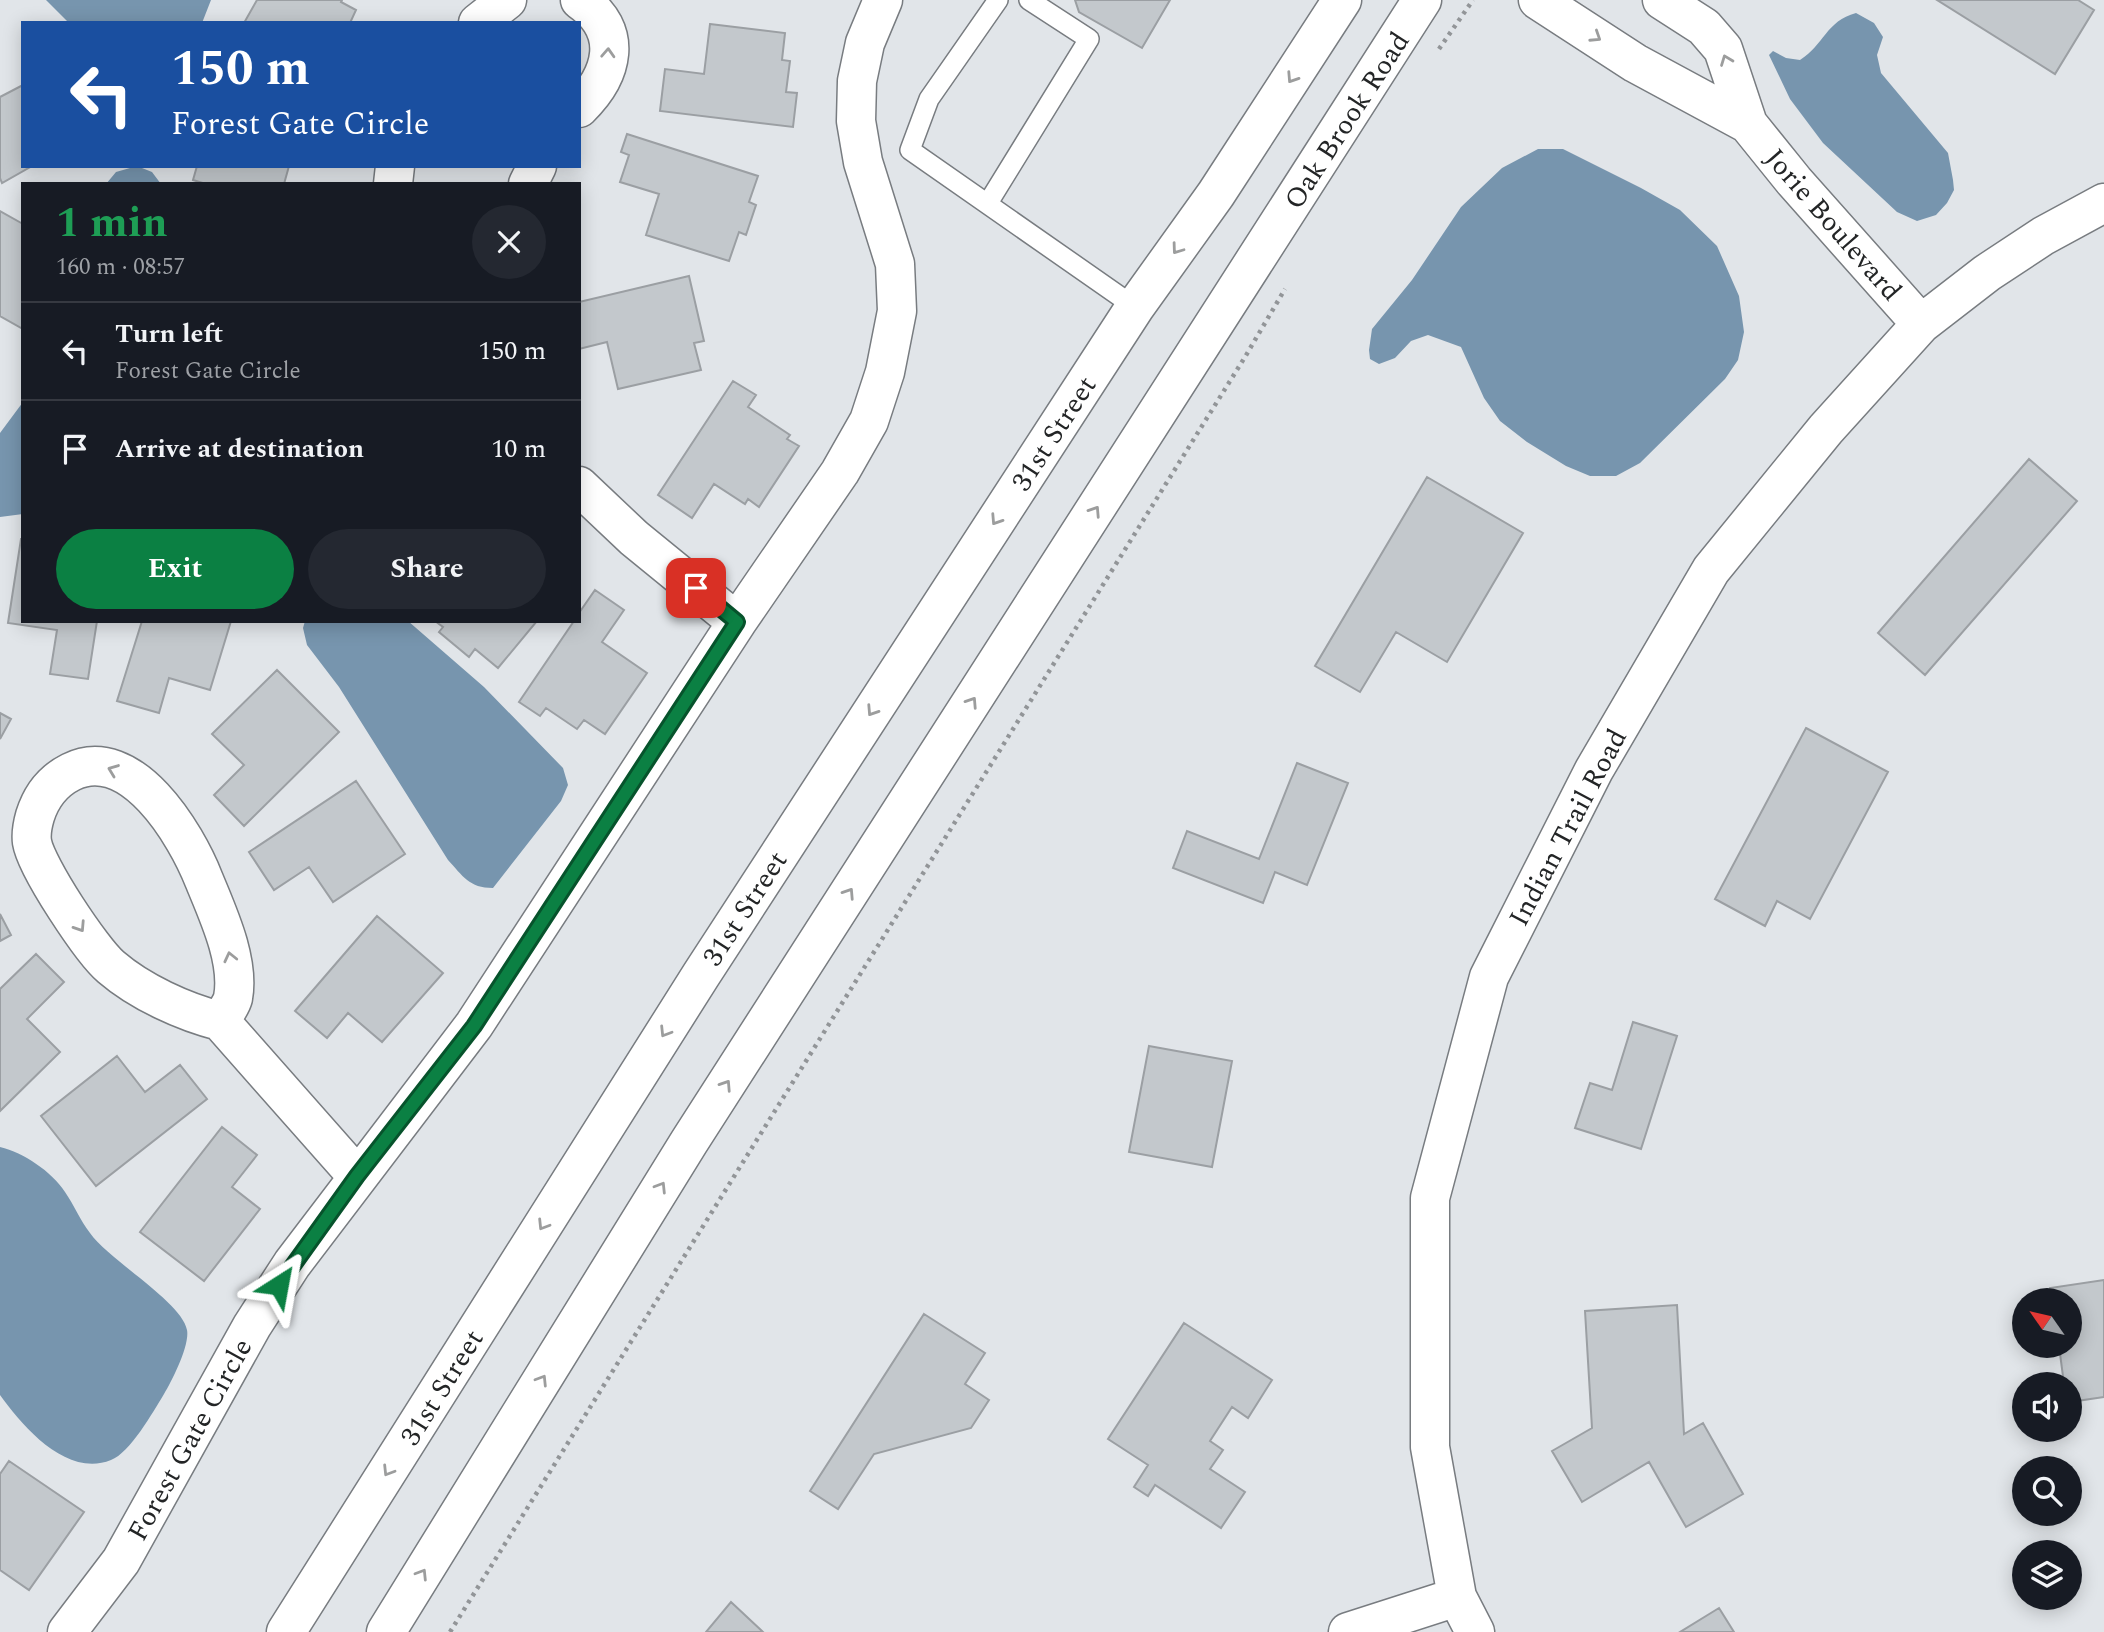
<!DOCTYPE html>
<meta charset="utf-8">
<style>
:root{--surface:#171b24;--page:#242831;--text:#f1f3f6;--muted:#9ea1a6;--line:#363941;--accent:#0b8043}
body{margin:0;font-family:Spectral,serif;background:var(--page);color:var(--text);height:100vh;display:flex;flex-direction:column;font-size:26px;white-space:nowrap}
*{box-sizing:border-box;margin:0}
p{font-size:23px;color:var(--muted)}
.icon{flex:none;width:38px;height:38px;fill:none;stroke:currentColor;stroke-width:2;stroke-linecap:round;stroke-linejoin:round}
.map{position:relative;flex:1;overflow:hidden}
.panel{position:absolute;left:21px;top:182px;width:560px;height:441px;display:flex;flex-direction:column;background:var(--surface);border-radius:0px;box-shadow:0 4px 18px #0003}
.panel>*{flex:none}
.banner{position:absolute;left:21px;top:21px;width:560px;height:147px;border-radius:0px;box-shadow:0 4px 18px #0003;background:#1a4fa0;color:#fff;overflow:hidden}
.needle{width:46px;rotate:304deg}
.buttons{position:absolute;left:2012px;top:1288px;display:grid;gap:14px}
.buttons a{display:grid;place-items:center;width:70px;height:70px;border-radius:50%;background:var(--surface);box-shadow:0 4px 18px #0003;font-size:35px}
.pin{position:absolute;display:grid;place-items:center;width:60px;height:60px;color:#fff;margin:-30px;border-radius:14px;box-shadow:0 4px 10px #0006}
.me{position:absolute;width:77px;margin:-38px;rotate:34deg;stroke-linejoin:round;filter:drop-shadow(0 0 5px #0008)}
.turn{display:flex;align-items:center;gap:24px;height:147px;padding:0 35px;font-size:32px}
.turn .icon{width:91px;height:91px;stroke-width:2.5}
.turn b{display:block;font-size:49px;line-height:60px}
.round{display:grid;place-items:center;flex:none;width:74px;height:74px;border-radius:37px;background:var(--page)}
.overview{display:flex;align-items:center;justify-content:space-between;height:119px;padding:0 35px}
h1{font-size:42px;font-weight:700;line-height:52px;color:#1e9e55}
.button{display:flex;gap:14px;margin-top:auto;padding:14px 35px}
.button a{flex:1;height:80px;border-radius:42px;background:var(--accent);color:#fff;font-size:28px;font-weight:700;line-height:80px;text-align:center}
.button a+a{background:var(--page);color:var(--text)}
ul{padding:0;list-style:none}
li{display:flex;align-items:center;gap:21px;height:98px;padding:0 35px;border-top:2px solid var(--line)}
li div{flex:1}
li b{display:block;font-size:26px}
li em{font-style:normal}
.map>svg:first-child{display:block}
.water{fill:#7795ae}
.building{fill:#c3c8cc;stroke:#9b9fa3;stroke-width:2}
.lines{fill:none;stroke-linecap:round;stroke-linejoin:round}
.lane-casing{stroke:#787c80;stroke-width:22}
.street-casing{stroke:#787c80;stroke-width:41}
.secondary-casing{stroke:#787c80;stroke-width:41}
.path{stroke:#929598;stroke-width:4.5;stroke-dasharray:3.5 5;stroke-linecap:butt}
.lane{stroke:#fff;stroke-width:19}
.street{stroke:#fff;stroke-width:38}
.secondary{stroke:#fff;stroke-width:38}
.oneway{stroke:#9c9d9d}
.route-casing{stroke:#07532c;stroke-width:18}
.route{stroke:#0b8043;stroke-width:12}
.labels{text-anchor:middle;stroke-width:6;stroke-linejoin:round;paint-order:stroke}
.street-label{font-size:28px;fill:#232526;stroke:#fff}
</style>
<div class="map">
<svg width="2104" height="1632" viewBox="0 0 2104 1632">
<rect width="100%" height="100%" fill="#e1e5e9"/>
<path class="water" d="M46 0H211L202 23H69Z
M1856 13 1874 23 1883 37 1877 55 1881 73 1948 153 1953 180 1954 190 1947 203 1936 215 1917 221 1897 212 1823 143 1790 99 1769 55 1773 51 1786 58 1800 60C1824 45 1826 21 1856 13Z
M1538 149H1563L1641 188 1680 210 1717 246 1739 296 1744 332 1738 360 1725 379 1640 463 1616 476H1590L1566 466 1527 442 1500 421 1484 398 1461 347 1428 335 1411 341 1395 358 1379 364 1370 359 1369 350 1372 329 1412 280 1461 207 1502 168Z
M137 166 152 172 161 184H106L116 172Z
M23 402V514L0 517V433Z
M305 621H408L484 687 563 768 568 785 561 801 493 888C469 888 463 876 448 860L339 687 307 645 303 628Z
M0 1147C24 1153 51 1171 65 1192 74 1205 80 1220 90 1233 110 1261 182 1302 187 1330 190 1345 172 1381 164 1394 153 1412 130 1453 111 1460 67 1478 23 1427 0 1395Z"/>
<path class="building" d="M257 0H342L341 2 356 10 350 23H244Z
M1075 0H1170L1142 48 1079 12Z
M1937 0H2078L2094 10 2055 74Z
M710 24 785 33 782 60 790 61 786 92 797 93 793 127 660 111 665 69 704 74Z
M23 85V166H32L2 183 0 178V97Z
M627 134 758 176 749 202 756 205 746 235 739 232 729 261 646 235 659 194 620 182 629 155 621 152Z
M197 166H289L284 184H206L193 180Z
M0 211 23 224V329L0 316Z
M689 276 704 341 694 343 701 370 618 389 607 342 579 349V302Z
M733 381 756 395 748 407 790 435 787 439 799 446 759 507 748 499 745 504 714 484 692 518 658 495Z
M2029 459 2077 501 1925 675 1878 633Z
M1427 477 1523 533 1447 662 1396 632 1360 692 1315 666Z
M21 539H23V621H97L88 679 50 674 57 630 8 623Z
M595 590 624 610 602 642 647 673 605 734 584 720 577 729 546 708 540 716 519 702 574 621H579V613Z
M142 621H231L210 690 169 678 159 713 117 701Z
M435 621H537L498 668 475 649 469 657 439 632 443 627Z
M277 670 339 732 244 826 214 795 244 765 212 734Z
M0 713 11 719 0 739Z
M1806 728 1888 772 1810 919 1777 901 1765 926 1715 899Z
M1297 763 1348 783 1307 885 1275 872 1263 903 1173 868 1187 831 1259 859Z
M356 781 405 854 333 902 309 867 274 890 249 852Z
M0 914 11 935 0 941Z
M377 916 443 973 382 1042 348 1013 327 1038 295 1011Z
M36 954 64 982 27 1019 60 1052 0 1111V989Z
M1633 1022 1677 1036 1641 1149 1575 1128 1590 1083 1612 1090Z
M1149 1046 1232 1061 1212 1167 1129 1152Z
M117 1056 145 1092 180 1065 207 1099 96 1186 41 1116Z
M222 1127 257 1155 232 1187 260 1209 204 1281 140 1232Z
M2104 1280V1397L2070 1402V1384H2064L2059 1346H2070V1300H2052L2050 1288Z
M1677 1305 1684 1434 1703 1423 1743 1494 1686 1527 1649 1462 1582 1502 1552 1451 1592 1428 1585 1311Z
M924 1314 985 1353 965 1384 989 1400 971 1428 874 1454 838 1509 810 1491Z
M1184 1323 1272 1380 1248 1418 1232 1407 1210 1441 1223 1450 1210 1469 1245 1492 1221 1528 1155 1485 1148 1496 1134 1487 1148 1465 1108 1439Z
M9 1461 84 1512 29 1590 0 1570V1474Z
M731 1602 763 1632H706Z
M1719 1608 1734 1632H1680Z"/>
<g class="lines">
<g class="lane-casing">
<path id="lane" d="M998 0 929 99 910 150 1135 307
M988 203 1089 39 1029 0"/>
</g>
<g class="street-casing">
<path id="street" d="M1538 0 1635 63 1748 124 1794 181 1921 324
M1662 0 1704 27 1723 49 1748 124
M478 23 507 0
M579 108C613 75 625 31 580 0
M393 184 395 166
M528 184 537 166
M579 486 634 538 737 622
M220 1021C224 1014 231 1006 233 998 240 961 218 914 204 880 186 834 131 742 71 772 53 781 41 797 35 816 33 823 31 835 32 842 36 867 92 951 111 967 140 992 184 1012 220 1021L357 1176
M67 1632 121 1561 252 1326 292 1264 474 1025 737 622 840 472 869 421 885 372 897 311 895 264 863 162 856 121 857 81 865 43 883 0
M1348 1632 1457 1597
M1475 1632 1457 1597 1430 1447V1198L1489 977 1594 770 1711 570 1826 429 1921 324 1987 273 2043 236 2104 203"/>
</g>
<g class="secondary-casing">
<path id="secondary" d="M286 1632 701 975 1135 307 1216 194 1342 0
M386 1632 689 1142 1422 0"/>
</g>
<path class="path" d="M1439 49 1473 0
M450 1632 1245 357 1285 289"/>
<use href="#lane" class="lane"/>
<use href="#street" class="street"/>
<use href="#secondary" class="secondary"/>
</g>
<defs><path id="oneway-chevron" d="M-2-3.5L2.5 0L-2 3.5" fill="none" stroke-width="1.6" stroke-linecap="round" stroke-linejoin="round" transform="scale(1.75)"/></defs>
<g class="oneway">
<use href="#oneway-chevron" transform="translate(1596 37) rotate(33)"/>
<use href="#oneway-chevron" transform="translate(608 53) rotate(-87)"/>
<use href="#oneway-chevron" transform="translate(1726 60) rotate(-111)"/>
<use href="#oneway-chevron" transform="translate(1292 78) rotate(123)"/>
<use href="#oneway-chevron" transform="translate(1177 249) rotate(126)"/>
<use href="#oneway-chevron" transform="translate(1095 511) rotate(-57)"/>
<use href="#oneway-chevron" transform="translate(996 520) rotate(123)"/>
<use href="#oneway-chevron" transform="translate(972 702) rotate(-57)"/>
<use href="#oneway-chevron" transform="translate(872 711) rotate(123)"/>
<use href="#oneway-chevron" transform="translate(113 770) rotate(-159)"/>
<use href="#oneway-chevron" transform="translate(849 893) rotate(-57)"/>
<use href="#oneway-chevron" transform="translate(80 927) rotate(57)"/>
<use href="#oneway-chevron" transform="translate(230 957) rotate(-103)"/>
<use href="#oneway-chevron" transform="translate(665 1032) rotate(122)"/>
<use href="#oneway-chevron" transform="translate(726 1085) rotate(-57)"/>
<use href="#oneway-chevron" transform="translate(661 1187) rotate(-58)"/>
<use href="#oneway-chevron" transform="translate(543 1225) rotate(122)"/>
<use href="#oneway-chevron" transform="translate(542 1380) rotate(-58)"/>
<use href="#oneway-chevron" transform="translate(388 1471) rotate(122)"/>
<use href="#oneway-chevron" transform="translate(422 1574) rotate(-58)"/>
</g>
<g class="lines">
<g class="route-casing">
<path id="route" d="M279 1285 357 1176 474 1026 737 622 696 588"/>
</g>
<use href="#route" class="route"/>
</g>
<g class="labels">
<g class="street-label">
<text transform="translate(1346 120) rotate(-57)" y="10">Oak Brook Road</text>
<text transform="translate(1834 224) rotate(49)" y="10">Jorie Boulevard</text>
<text transform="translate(1053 433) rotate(-57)" y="10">31st Street</text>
<text transform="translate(1567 827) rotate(-62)" y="10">Indian Trail Road</text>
<text transform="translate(744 908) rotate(-57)" y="10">31st Street</text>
<text transform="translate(441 1387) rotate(-58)" y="10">31st Street</text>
<text transform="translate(189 1439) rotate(-61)" y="10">Forest Gate Circle</text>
</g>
</g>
</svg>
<div class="buttons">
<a><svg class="needle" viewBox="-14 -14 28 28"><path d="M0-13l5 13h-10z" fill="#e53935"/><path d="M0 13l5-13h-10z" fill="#9ea1a6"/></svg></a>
<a><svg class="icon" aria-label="sound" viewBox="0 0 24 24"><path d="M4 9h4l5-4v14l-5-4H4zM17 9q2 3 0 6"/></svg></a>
<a><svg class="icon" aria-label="search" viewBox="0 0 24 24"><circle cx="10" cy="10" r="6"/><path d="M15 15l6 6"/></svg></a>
<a><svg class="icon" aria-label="layers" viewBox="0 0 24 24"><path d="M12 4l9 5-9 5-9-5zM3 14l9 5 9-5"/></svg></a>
</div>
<div class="pin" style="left:696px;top:588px;background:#d93025"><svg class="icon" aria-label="arrive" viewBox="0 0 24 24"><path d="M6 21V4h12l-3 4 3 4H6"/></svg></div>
<svg class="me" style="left:279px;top:1285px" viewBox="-20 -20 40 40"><path d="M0-17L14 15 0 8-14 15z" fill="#0b8043" stroke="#fff" stroke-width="4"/></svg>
<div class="banner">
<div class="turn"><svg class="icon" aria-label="left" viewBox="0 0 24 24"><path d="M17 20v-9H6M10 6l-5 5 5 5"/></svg><div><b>150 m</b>Forest Gate Circle</div></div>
</div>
<section class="panel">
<div class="overview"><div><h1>1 min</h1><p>160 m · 08:57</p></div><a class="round"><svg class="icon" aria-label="close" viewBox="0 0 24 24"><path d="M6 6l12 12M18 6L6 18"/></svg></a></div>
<ul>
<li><svg class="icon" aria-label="left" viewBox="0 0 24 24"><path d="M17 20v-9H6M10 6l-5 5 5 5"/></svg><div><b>Turn left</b><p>Forest Gate Circle</p></div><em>150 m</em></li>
<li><svg class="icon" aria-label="arrive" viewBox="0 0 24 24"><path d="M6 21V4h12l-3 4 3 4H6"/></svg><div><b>Arrive at destination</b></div><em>10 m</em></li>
</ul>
<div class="button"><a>Exit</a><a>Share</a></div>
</section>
</div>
